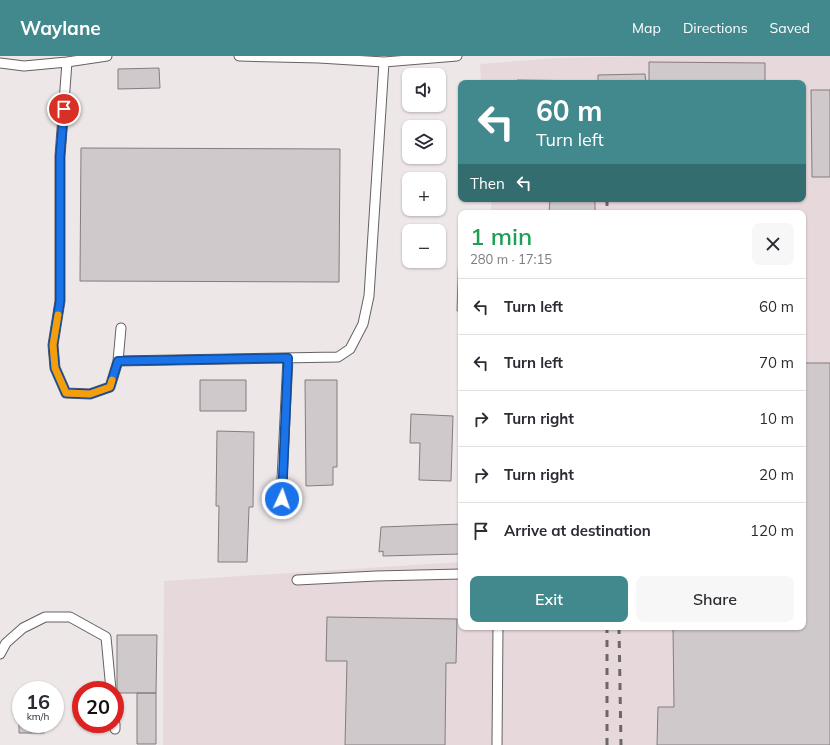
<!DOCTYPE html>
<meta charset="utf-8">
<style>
:root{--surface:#fff;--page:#f7f7f7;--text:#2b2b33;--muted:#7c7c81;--line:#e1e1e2;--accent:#41898d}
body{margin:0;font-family:Mulish,sans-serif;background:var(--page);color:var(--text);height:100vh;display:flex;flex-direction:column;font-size:15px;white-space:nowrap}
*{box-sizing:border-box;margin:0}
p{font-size:13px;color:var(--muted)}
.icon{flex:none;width:22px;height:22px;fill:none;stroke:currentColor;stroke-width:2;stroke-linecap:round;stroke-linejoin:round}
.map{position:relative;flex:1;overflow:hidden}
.side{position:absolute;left:458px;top:154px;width:348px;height:420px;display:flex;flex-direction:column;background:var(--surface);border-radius:8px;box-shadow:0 1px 3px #0004}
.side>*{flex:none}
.hud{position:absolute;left:458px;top:24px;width:348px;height:122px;border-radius:8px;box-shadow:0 1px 3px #0004;background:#41898d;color:#fff;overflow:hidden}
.controls{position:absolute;left:402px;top:12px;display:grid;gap:8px}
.controls a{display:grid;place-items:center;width:44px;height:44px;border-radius:8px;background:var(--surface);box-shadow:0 1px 3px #0004;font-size:20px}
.speed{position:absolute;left:12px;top:625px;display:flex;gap:8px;font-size:20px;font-weight:700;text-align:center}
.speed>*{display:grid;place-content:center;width:52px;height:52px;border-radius:50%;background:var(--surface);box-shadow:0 1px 3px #0004;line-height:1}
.speed small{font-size:10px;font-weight:400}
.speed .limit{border:6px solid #d22;background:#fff;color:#111}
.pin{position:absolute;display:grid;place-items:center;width:34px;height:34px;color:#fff;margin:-17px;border:2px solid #fff;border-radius:50%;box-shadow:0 1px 4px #0007}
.me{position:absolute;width:44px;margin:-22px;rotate:3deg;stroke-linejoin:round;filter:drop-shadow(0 0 3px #0008)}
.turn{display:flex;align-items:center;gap:14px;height:84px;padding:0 12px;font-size:18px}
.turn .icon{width:52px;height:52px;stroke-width:2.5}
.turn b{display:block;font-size:28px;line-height:34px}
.then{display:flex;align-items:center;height:38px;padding:0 12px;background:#0003;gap:8px;font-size:15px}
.round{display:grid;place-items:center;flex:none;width:42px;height:42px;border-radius:8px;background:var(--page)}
.overview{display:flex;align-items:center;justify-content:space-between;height:68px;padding:0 12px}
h1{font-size:24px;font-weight:600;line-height:30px;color:#1e9e55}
.primary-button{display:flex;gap:8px;margin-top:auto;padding:8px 12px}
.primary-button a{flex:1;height:46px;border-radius:8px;background:var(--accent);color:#fff;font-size:16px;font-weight:600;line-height:46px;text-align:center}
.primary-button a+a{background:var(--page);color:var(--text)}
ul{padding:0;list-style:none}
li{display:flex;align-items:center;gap:12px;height:56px;padding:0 12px;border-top:1px solid var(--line)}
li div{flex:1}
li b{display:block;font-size:15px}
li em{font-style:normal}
header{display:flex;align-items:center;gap:24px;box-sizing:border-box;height:56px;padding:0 20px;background:var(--accent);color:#fff}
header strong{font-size:19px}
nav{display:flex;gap:22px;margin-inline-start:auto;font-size:14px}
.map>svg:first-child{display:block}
.built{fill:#e7d8db}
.building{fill:#cfc9cb;stroke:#837d7e}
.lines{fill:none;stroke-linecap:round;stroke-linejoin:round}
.service-casing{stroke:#666162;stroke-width:11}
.service{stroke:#fff;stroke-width:9}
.rail{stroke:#6c6868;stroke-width:3;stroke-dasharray:7 7;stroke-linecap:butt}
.route-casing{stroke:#114b97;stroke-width:10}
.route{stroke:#1a73e8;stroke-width:7}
.slow{stroke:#f59e0b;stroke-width:7}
</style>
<header>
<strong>Waylane</strong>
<nav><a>Map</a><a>Directions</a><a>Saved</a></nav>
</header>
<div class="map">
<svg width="830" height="689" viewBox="0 0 830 689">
<rect width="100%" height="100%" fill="#ede7e8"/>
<path class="built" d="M646 0H830V689H163L164 525 461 506V571H803V157H491V143H803V27H481L480 8 557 2Z"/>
<path class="building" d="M649 6 765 7V27H649Z
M159 12 160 32 118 33V13Z
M645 18 646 27H598V19Z
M517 24 597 25V27H517Z
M811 34H830V121H812Z
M81 92 340 93 339 226 80 225Z
M550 143H595V157H549Z
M459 194H461V255H457Z
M803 307H830V689H657L658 651H674L673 571H803Z
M200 324H246V355H200Z
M305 324H337V411H333V429L306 430Z
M411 358 453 360 451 425 419 424 420 387H410Z
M217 375 254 376 253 451H249L247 506H218L219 450H216Z
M461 468V498L383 500V495L379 496 381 471Z
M327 561 457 563 456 607H446L445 689H345L347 605H326Z
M117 579H157L156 637H117Z
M137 637H156V688H137Z
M19 647H21V668H44V677H19Z"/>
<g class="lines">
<g class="service-casing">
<path id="service" d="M107 0 67 6 60 100V245L53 289 55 312 66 337 90 338 110 331 118 305
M239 0 319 2 384 6
M0 7 24 10 67 6
M121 272 118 305 338 301 350 293 363 268 369 240 384 6 457 0
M281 443 288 302
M297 524 376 520 461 518
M0 598 6 587 23 572 45 561H70L106 581 111 634
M115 668V673
M497 689 498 571"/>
</g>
<use href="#service" class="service"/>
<path class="rail" d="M607 143V157
M619 571 621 689
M607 689V571"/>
</g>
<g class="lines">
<g class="route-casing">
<path id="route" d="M64 53 60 100V245L53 289 55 312 66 337 90 338 110 331 118 305 288 302 282 443"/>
</g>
<use href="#route" class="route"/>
<path class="slow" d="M58 259 53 289 55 312 66 337 90 338 110 331 112 324"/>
</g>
</svg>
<div class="controls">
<a><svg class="icon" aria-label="sound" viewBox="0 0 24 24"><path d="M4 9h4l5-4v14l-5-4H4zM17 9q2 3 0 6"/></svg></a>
<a><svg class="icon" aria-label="layers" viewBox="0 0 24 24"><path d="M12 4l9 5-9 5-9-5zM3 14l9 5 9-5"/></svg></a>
<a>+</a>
<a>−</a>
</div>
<div class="speed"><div>16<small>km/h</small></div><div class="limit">20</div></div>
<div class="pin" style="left:64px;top:53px;background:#d93025"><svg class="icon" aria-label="arrive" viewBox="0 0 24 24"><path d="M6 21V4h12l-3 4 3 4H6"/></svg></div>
<svg class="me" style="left:282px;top:443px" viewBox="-20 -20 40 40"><circle r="17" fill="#1a73e8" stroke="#fff" stroke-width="3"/><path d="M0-11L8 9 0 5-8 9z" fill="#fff"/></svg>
<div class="hud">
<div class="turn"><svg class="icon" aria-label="left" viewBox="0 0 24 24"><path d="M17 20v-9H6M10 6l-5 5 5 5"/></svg><div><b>60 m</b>Turn left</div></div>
<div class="then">Then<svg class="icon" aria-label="left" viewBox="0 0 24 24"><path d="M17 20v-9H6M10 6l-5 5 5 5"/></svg></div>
</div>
<section class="side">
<div class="overview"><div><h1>1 min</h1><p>280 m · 17:15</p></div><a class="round"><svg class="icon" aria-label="close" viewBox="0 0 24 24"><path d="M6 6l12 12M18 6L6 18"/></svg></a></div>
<ul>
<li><svg class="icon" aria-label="left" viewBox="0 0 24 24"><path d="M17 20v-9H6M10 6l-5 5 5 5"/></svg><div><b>Turn left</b></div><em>60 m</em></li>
<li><svg class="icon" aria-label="left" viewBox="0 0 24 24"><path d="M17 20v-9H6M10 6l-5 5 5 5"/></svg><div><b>Turn left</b></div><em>70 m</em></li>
<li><svg class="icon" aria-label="right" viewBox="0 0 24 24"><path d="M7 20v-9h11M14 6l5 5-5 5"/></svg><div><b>Turn right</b></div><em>10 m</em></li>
<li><svg class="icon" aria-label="right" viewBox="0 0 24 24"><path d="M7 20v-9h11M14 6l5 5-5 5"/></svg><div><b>Turn right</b></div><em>20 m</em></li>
<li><svg class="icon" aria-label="arrive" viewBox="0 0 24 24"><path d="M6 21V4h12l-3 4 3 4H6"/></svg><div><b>Arrive at destination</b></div><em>120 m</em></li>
</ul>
<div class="primary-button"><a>Exit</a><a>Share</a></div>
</section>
</div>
